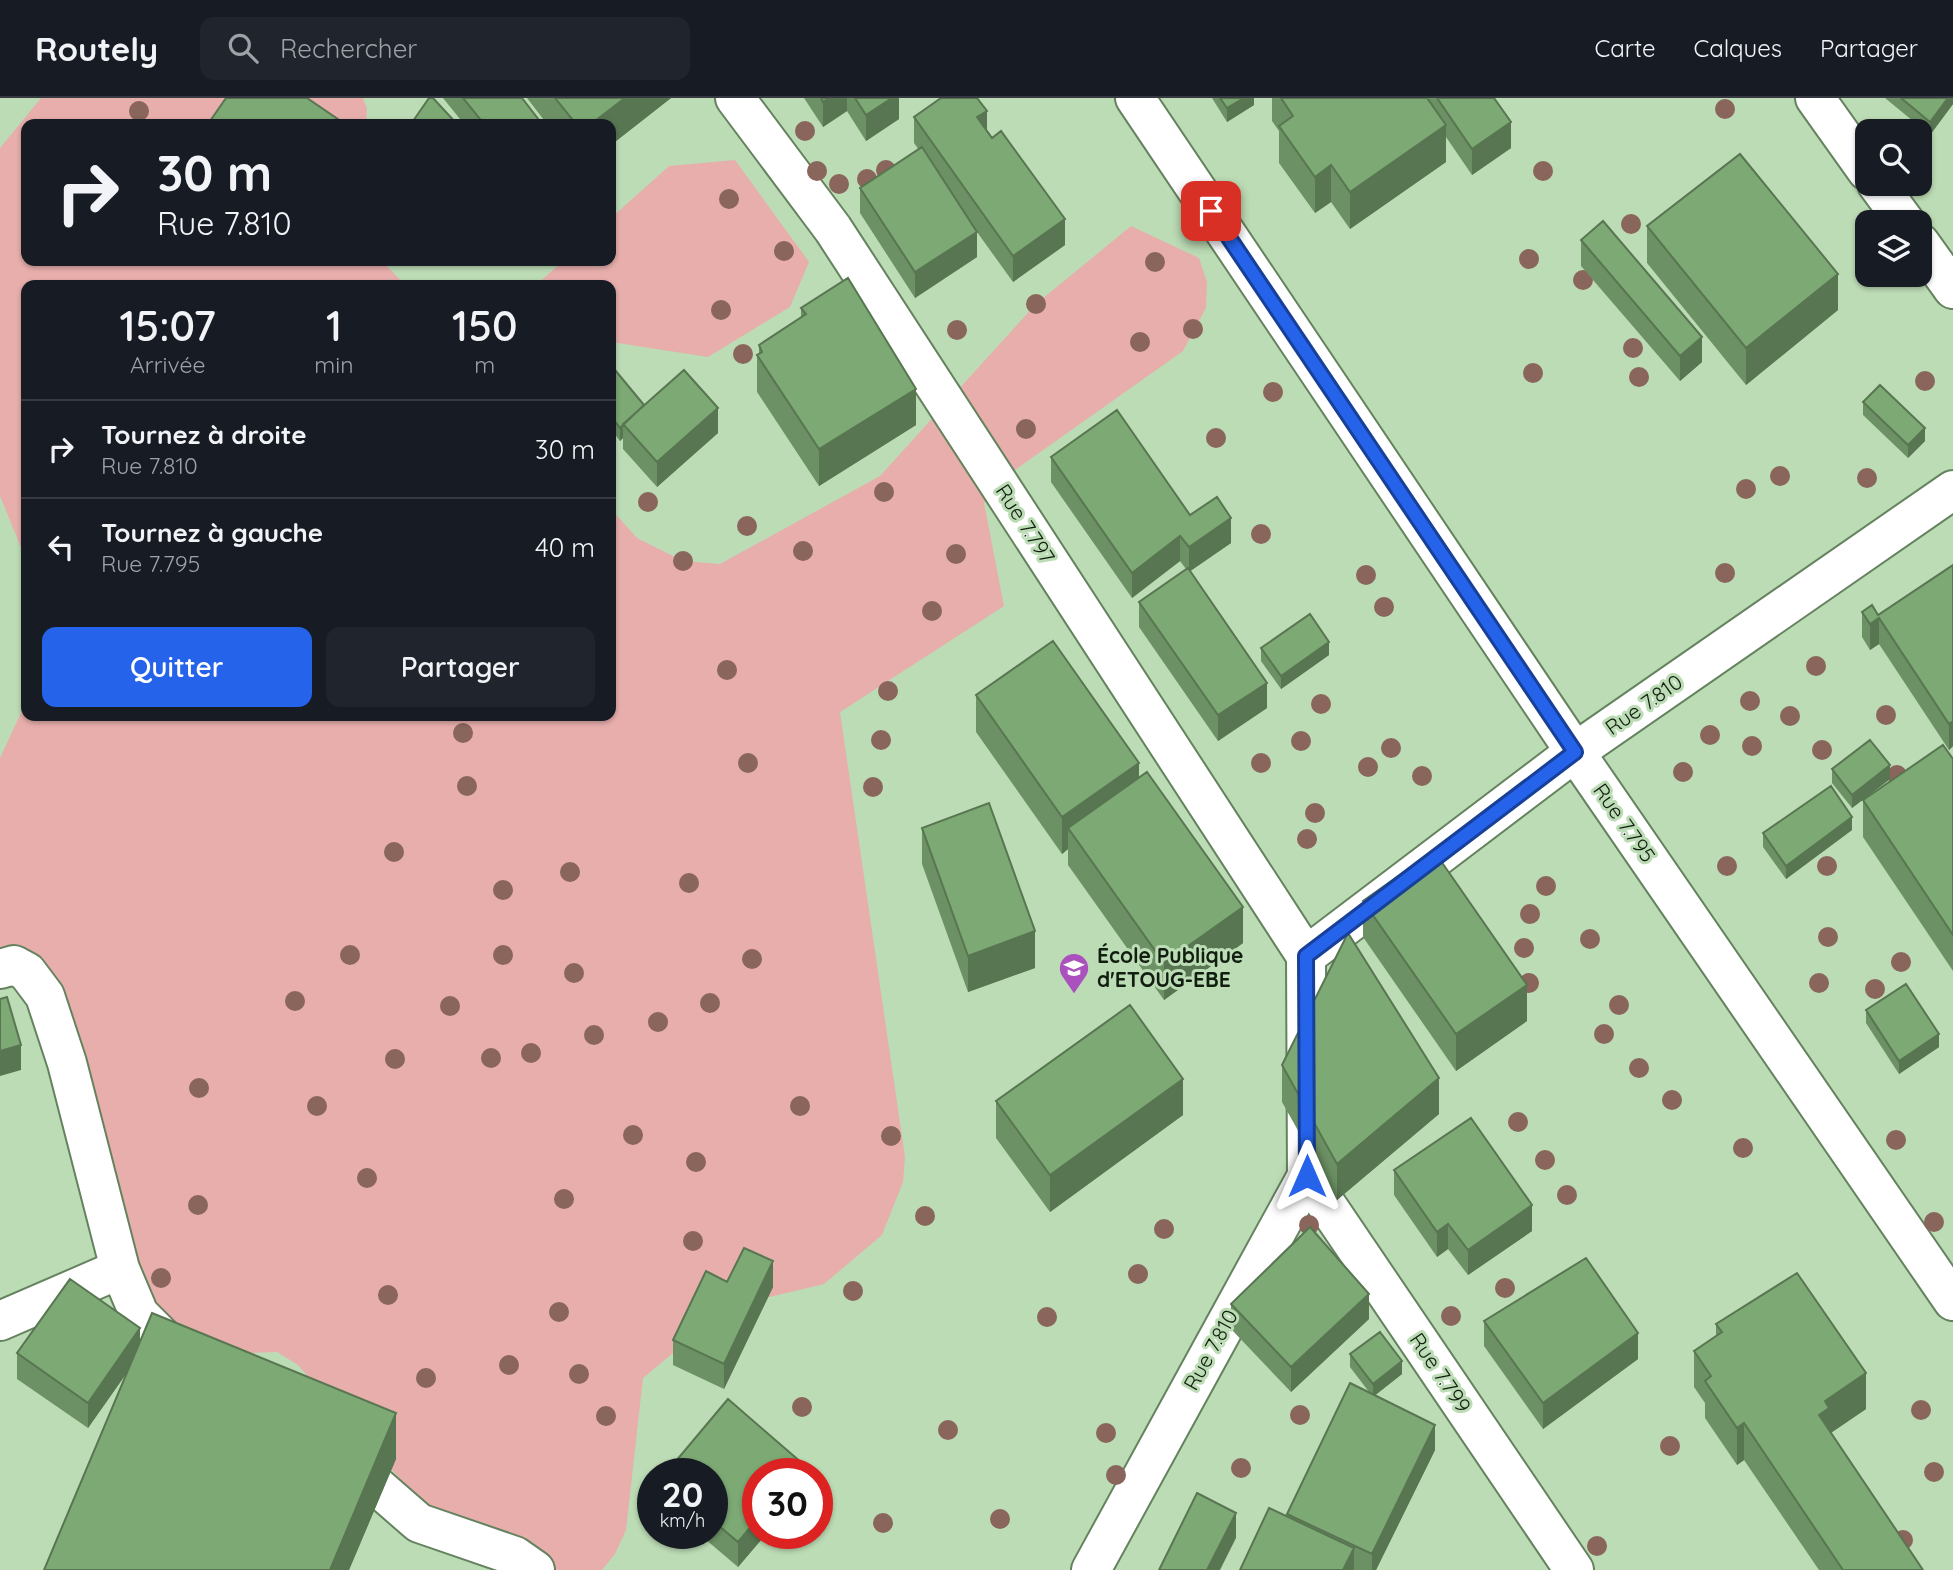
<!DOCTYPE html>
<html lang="fr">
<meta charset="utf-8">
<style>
:root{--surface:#171b24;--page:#20242c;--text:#f1f3f6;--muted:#9ea1a6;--line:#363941;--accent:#2563eb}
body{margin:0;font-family:Quicksand,sans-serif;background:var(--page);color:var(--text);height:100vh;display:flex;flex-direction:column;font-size:26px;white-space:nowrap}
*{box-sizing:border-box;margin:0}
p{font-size:23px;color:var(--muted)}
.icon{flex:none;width:38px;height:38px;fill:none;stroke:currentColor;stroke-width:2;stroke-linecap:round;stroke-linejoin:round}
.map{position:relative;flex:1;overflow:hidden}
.sheet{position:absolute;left:21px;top:182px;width:595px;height:441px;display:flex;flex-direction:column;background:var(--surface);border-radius:14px;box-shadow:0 2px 5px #0004}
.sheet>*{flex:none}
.guide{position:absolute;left:21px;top:21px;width:595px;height:147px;border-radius:14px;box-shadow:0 2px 5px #0004;background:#171b24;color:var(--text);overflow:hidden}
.buttons{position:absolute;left:1855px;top:21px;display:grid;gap:14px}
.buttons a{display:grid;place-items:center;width:77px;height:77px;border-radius:14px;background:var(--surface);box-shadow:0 2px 5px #0004;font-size:35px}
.speed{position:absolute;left:637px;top:1360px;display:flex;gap:14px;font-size:35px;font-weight:700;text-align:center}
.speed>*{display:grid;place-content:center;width:91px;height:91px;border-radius:50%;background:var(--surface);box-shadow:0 2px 5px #0004;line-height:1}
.speed small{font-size:18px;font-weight:400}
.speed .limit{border:10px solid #d22;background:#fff;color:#111}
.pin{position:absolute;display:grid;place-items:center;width:60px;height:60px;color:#fff;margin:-30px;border-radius:14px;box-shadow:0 4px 10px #0006}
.me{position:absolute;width:77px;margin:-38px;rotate:0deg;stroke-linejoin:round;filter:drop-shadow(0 0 5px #0008)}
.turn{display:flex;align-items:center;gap:24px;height:147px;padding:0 21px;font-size:32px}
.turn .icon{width:91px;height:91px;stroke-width:2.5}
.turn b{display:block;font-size:49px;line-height:60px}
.eta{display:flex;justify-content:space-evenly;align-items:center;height:119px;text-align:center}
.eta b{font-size:42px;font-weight:600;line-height:49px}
.primary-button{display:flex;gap:14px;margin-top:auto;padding:14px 21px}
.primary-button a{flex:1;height:80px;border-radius:14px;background:var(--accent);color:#fff;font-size:28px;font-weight:600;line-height:80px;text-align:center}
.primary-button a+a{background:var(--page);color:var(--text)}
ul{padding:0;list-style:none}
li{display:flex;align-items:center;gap:21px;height:98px;padding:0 21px;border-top:2px solid var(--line)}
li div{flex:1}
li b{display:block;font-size:26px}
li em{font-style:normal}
header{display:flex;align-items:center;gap:42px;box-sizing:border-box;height:98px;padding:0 35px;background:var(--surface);border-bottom:2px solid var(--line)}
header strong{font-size:33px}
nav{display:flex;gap:38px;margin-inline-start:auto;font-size:24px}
.search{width:490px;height:63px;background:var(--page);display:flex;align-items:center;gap:18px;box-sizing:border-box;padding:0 24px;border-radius:14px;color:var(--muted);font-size:26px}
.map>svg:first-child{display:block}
.green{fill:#e7aeac}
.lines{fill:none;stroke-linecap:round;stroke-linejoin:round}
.street-casing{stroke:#65825f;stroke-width:42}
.street{stroke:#fff;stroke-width:38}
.tree{fill:#89655c}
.wall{fill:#6c9164}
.shaded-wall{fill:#587651}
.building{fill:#7da974;stroke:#587651;stroke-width:2}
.route-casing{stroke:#184099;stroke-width:18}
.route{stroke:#2563eb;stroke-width:12}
.labels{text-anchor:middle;stroke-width:6;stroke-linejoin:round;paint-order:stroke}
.street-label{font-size:21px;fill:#121e10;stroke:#bcdcb5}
.poi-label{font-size:21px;font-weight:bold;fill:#121e10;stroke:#bcdcb5;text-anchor:start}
</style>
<header>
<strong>Routely</strong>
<div class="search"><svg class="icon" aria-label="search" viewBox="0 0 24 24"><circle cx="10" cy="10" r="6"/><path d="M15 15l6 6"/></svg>Rechercher</div>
<nav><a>Carte</a><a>Calques</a><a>Partager</a></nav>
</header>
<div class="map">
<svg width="1953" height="1472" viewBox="0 0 1953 1472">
<rect width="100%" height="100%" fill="#bcdcb5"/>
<path class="green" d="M41 0H363L367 11 366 26H26V163H382L404 186 432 187H26V451L22 452 0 398V50Z
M735 62 809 164 790 209 708 259 611 244V187H536L563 163H611V120L669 68Z
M1131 128 1199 160 1207 184 1206 210 1183 253 998 384 984 405 1004 508 840 614 905 1059 903 1084 882 1137 824 1186 728 1209 643 1280 626 1432 615 1456 602 1472H494L464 1452 298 1267 277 1254 180 1257 158 1245 72 928 0 855V660L26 604V618H611V411L637 440 683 463 720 466 880 378 1036 206Z"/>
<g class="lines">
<g class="street-casing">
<path id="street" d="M735 0 833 131 1306 858
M1135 0 1575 654 1953 1203
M1815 0 1867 73
M1877 86 1905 124
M1920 145 1953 191
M0 871 14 867 27 874 45 898 67 965 120 1171 139 1216 185 1262
M1307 1078 1574 1472
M0 1223 120 1171
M337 1371 372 1384 419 1425 515 1458 535 1472
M1091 1472 1307 1078 1306 858 1575 654 1953 392"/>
</g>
<use href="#street" class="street"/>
</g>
<g class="tree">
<circle cx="1725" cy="11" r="10"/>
<circle cx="139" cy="13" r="10"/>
<circle cx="805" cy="33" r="10"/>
<circle cx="886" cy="72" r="10"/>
<circle cx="817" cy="73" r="10"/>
<circle cx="1543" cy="73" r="10"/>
<circle cx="867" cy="81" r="10"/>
<circle cx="839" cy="86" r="10"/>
<circle cx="729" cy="101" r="10"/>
<circle cx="1631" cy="126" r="10"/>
<circle cx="784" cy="153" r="10"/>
<circle cx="1529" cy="161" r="10"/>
<circle cx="1155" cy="164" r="10"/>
<circle cx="1583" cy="182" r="10"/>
<circle cx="1036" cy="206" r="10"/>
<circle cx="721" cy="212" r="10"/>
<circle cx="1193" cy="231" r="10"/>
<circle cx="957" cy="232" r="10"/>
<circle cx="1140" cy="244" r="10"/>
<circle cx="1633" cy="250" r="10"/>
<circle cx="743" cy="256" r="10"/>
<circle cx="1533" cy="275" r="10"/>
<circle cx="1639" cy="279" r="10"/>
<circle cx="1925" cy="283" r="10"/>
<circle cx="1273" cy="294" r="10"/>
<circle cx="1026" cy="331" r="10"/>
<circle cx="1216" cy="340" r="10"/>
<circle cx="1780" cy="378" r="10"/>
<circle cx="1867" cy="380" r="10"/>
<circle cx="1746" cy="391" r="10"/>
<circle cx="884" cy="394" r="10"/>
<circle cx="648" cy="404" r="10"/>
<circle cx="747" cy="428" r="10"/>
<circle cx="1261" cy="436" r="10"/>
<circle cx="803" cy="453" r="10"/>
<circle cx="956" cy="456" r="10"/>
<circle cx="683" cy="463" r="10"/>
<circle cx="1725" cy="475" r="10"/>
<circle cx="1366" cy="477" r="10"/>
<circle cx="1384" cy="509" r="10"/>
<circle cx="932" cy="513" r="10"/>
<circle cx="1816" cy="568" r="10"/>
<circle cx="727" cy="572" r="10"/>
<circle cx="888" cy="593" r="10"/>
<circle cx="1750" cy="603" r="10"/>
<circle cx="1321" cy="606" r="10"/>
<circle cx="1886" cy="617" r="10"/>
<circle cx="1790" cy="618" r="10"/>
<circle cx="463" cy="635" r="10"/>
<circle cx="1710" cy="637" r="10"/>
<circle cx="881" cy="642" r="10"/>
<circle cx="1301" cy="643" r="10"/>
<circle cx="1752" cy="648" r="10"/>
<circle cx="1391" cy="650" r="10"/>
<circle cx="1822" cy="652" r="10"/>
<circle cx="748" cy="665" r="10"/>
<circle cx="1261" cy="665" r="10"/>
<circle cx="1368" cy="669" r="10"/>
<circle cx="1683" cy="674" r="10"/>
<circle cx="1897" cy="677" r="10"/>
<circle cx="1422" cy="678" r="10"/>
<circle cx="467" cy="688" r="10"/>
<circle cx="873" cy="689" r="10"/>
<circle cx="1315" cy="715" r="10"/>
<circle cx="1307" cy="741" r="10"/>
<circle cx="394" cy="754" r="10"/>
<circle cx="1727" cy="768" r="10"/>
<circle cx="1827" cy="768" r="10"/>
<circle cx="570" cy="774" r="10"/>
<circle cx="689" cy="785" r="10"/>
<circle cx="1546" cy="788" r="10"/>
<circle cx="503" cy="792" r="10"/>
<circle cx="1530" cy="816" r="10"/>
<circle cx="1828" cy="839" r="10"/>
<circle cx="1590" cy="841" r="10"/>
<circle cx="1524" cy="850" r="10"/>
<circle cx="350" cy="857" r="10"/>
<circle cx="503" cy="857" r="10"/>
<circle cx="752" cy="861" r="10"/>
<circle cx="1901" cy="864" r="10"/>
<circle cx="574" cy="875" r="10"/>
<circle cx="1529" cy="885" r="10"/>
<circle cx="1819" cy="885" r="10"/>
<circle cx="1875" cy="891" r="10"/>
<circle cx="295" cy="903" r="10"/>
<circle cx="710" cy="905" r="10"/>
<circle cx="1619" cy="907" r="10"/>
<circle cx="450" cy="908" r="10"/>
<circle cx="658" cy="924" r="10"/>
<circle cx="1604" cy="936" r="10"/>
<circle cx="594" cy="937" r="10"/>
<circle cx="531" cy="955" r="10"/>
<circle cx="491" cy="960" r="10"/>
<circle cx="395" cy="961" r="10"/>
<circle cx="1639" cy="970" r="10"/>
<circle cx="199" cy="990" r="10"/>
<circle cx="1672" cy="1002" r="10"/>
<circle cx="317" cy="1008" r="10"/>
<circle cx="800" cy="1008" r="10"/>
<circle cx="1518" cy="1024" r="10"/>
<circle cx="633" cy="1037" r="10"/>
<circle cx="891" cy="1038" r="10"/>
<circle cx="1896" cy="1042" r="10"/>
<circle cx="1743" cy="1050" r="10"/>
<circle cx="1545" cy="1062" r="10"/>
<circle cx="696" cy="1064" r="10"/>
<circle cx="367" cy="1080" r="10"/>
<circle cx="1567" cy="1097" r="10"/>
<circle cx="564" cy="1101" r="10"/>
<circle cx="198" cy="1107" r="10"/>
<circle cx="925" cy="1118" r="10"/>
<circle cx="1934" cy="1124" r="10"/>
<circle cx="1309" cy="1127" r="10"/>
<circle cx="1164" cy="1131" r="10"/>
<circle cx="693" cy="1143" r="10"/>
<circle cx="1138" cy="1176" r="10"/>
<circle cx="161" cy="1180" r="10"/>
<circle cx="1505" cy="1190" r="10"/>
<circle cx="853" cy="1193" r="10"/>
<circle cx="388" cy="1197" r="10"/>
<circle cx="559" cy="1214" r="10"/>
<circle cx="1451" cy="1218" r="10"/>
<circle cx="1047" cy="1219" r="10"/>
<circle cx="509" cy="1267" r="10"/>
<circle cx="579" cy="1276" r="10"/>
<circle cx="426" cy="1280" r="10"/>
<circle cx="802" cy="1309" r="10"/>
<circle cx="1921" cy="1312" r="10"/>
<circle cx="1300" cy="1317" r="10"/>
<circle cx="606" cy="1318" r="10"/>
<circle cx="948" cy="1332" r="10"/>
<circle cx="1106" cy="1335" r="10"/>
<circle cx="1670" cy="1348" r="10"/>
<circle cx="1241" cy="1370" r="10"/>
<circle cx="1934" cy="1374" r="10"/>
<circle cx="1116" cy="1377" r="10"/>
<circle cx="1000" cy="1421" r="10"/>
<circle cx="883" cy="1425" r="10"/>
<circle cx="1903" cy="1442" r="10"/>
<circle cx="1597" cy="1448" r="10"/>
</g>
<path class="wall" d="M443 0H522L542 26H464Z
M527 0H671L611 47V26H547Z
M804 0H899V21L866 43 847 13 823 29Z
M1212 0H1254V7L1227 24Z
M1272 0H1494L1511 50 1472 77 1446 39V64L1350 131 1331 104 1315 115 1279 65V33L1272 23Z
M1885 0H1953V6L1930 37Z
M914 19 987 32 1065 147 1013 184 977 134V159L915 200 860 115V90L919 52 914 45Z
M1647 128 1838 212 1746 287 1647 165Z
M1581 142 1702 264 1680 283 1581 168Z
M801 210 916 327 819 388 757 294V257L759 256V247L801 220Z
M611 275 644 307 718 335 657 389 623 351V340L620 343 611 331Z
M1863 304 1925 343 1908 360 1863 317Z
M1051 359 1190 417 1231 445 1190 473 1267 610 1218 643 1139 529V504L1186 471 1180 463 1132 500 1051 384Z
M1953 467V648L1949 652 1879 546 1870 552 1862 539V514L1878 517Z
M1261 550 1329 557 1281 591 1261 563Z
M976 597 1139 680 1243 845 1164 902 1068 767V751L1062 756 976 634Z
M1953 661V873L1863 739V702Z
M1832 671 1890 681 1852 710 1832 685Z
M922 730 1035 870 968 894 922 766Z
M1852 732 1786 781 1763 749V735Z
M1363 803 1527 923 1456 973 1363 839Z
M1866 912 1939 949 1899 976 1866 925Z
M1282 967 1439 1016 1337 1102 1282 1004Z
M996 1003 1183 1017 1050 1114 996 1040Z
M1394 1072 1532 1133 1468 1177 1448 1151 1437 1159 1394 1097Z
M727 1184 773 1189 724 1291 673 1267V1242Z
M1231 1206 1369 1221 1291 1294 1231 1231Z
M1484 1223 1638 1261 1543 1331 1484 1248Z
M1716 1226 1866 1311 1831 1335 1923 1472H1819L1744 1362 1737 1367 1705 1320V1305L1694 1289V1253L1716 1238Z
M140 1242 396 1361 349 1472H44L126 1276 88 1330 17 1281V1255Z
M1350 1256 1402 1276 1375 1297 1435 1352 1376 1472H1240L1287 1418V1416L1369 1294 1350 1269Z
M728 1301 803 1366V1376H758V1435H767L738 1469 698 1435H712V1376H665Z"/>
<path class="shaded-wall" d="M625 0H671L611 47V26H591Z
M829 0H847V13L823 29V4Z
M892 0H899V21L866 43V17Z
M1244 0H1254V7L1227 24V10Z
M1948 0H1953V6L1930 37V24Z
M987 13V39L977 19Z
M1511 24V50L1472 77V51Z
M1446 27V64L1350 131V94Z
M1331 67V104L1315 115V79Z
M1065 121V147L1013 184V158Z
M977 134V159L915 200V174Z
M1838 176V212L1746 287V250Z
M1702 239V264L1680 283V258Z
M916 291V327L819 388V351Z
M718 310V335L657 389V364Z
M623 327V340L620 343V330Z
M1925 330V343L1908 360V347Z
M1231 420V445L1189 474V449Z
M1180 438V463L1132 500V475Z
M1879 520V546L1870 552V526Z
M1329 544V557L1281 591V578Z
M1267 585V610L1218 643V617Z
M1953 623V648L1949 652V626Z
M1139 665V701L1068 730V751L1062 756V719Z
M1890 667V681L1852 710V697Z
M1852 719V732L1786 781V768Z
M1243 809V845L1164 902V865Z
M1035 833V870L968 894V858Z
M1527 887V923L1456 973V936Z
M1939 936V949L1899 976V963Z
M21 947V972L0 978V953Z
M1439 980V1016L1337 1102V1066Z
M1183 981V1017L1050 1114V1077Z
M1532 1107V1133L1468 1177V1152Z
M1448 1126V1151L1437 1159V1134Z
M773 1163V1189L724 1291V1266Z
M1369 1196V1221L1291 1294V1269Z
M140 1230V1256L88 1330V1305Z
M1638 1235V1261L1543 1331V1305Z
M1402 1263V1276L1373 1299V1286Z
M1866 1275V1311L1829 1336 1819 1317 1825 1303Z
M396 1315V1361L349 1472H330Z
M1744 1325V1362L1737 1367V1330Z
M1435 1327V1352L1376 1472H1372V1456Z
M803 1366V1376H796Z
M1236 1415V1440L1220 1472H1207Z
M758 1420V1435H767L738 1469V1444Z
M1354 1450V1472H1343Z"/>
<path class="building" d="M226 0H307L342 24 340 26H208Z
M429 0H433L457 26H411Z
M463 0H522L542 26H484Z
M555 0H625L591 26H576Z
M821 0H829L823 4Z
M855 0H892L866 17Z
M941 0H977L987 13 977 19 992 40 1001 33 1065 121 1013 158 914 19Z
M1220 0H1244L1227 10Z
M1281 0H1427L1446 27 1350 94 1331 67 1315 79 1279 28 1293 18Z
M1437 0H1494L1511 24 1472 51Z
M1901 0H1948L1930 24Z
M922 49 977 134 915 174 860 90Z
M1740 56 1838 176 1746 250 1647 128Z
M1603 123 1702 239 1680 258 1581 142Z
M848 180 916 291 819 351 757 257 762 254 759 247 806 216 801 210Z
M615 272 644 307 620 330 611 318V275Z
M684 272 718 310 657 364 623 326Z
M1880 287 1925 330 1908 347 1863 304Z
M1117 312 1190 417 1217 399 1231 420 1189 449 1180 438 1132 475 1051 359Z
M1953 467V623L1949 626 1879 520 1870 526 1862 514 1872 507 1878 517Z
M1188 470 1267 585 1218 617 1139 504Z
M1310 516 1329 544 1281 578 1261 550Z
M1053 543 1139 665 1062 719 976 597Z
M1870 642 1890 667 1852 697 1832 671Z
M1943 647 1953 661V837L1863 702Z
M1147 674 1243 809 1164 865 1068 730Z
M1831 688 1852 719 1786 768 1763 735Z
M989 705 1035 833 968 858 922 730Z
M1434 753 1527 887 1456 936 1363 803Z
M1348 835 1439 980 1337 1066 1282 967Z
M1906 886 1939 936 1899 963 1866 912Z
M7 899 21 947 0 953V901Z
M1130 907 1183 981 1050 1077 996 1003Z
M1471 1020 1532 1107 1468 1152 1448 1126 1437 1134 1394 1072Z
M1310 1129 1369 1196 1291 1269 1231 1206Z
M744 1150 773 1163 724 1266 673 1242 706 1173 727 1184Z
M1586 1160 1638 1235 1543 1305 1484 1223Z
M1797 1175 1866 1275 1825 1303 1829 1310 1819 1317 1923 1472H1843L1744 1325 1737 1330 1705 1283 1711 1278 1694 1253 1722 1234 1716 1226Z
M70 1181 140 1230 88 1305 17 1255Z
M152 1215 396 1315 330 1472H44Z
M1380 1234 1402 1263 1373 1286 1350 1256Z
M1350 1285 1435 1327 1372 1456 1287 1416Z
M728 1301 803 1366 796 1376H758V1420L738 1444 712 1422V1376H665Z
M1197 1395 1236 1415 1207 1472H1159Z
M1269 1410 1354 1450 1343 1472H1240Z"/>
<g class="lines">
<g class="route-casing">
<path id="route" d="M1211 113 1575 654 1306 858 1307 1078"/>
</g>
<use href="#route" class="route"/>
</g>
<defs>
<g id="school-pin" transform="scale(1.575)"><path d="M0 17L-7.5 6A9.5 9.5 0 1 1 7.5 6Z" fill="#aa51bd" stroke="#bcdcb5"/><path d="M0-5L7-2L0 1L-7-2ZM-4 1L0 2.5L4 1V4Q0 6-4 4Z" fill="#fff"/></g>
</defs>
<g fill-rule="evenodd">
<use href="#school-pin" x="1074" y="870"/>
</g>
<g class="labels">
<g class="street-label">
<text transform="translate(1025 426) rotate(57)" y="7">Rue 7.797</text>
<text transform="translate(1644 607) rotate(-35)" y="7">Rue 7.810</text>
<text transform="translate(1624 725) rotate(55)" y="7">Rue 7.795</text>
<text transform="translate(1211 1252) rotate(-61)" y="7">Rue 7.810</text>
<text transform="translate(1440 1275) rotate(56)" y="7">Rue 7.799</text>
</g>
<g class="poi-label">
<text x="1097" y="865">École Publique<tspan x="1097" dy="24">d'ETOUG-EBE</tspan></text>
</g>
</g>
</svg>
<div class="buttons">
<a><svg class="icon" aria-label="search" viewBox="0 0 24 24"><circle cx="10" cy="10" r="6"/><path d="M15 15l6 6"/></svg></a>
<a><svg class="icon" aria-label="layers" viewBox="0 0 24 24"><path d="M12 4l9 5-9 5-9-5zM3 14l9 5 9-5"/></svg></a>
</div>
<div class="speed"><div>20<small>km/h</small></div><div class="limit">30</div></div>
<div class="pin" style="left:1211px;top:113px;background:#d93025"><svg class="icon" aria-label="arrive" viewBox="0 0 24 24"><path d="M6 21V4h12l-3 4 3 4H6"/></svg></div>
<svg class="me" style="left:1307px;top:1078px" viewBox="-20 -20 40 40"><path d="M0-17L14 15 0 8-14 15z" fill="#2563eb" stroke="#fff" stroke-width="4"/></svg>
<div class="guide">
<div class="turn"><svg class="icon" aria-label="right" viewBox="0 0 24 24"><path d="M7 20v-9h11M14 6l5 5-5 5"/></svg><div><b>30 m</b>Rue 7.810</div></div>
</div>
<section class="sheet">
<div class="eta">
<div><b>15:07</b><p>Arrivée</p></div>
<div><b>1</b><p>min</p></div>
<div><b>150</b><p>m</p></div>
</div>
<ul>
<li><svg class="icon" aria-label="right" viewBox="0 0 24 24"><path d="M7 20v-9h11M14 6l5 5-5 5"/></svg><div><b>Tournez à droite</b><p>Rue 7.810</p></div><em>30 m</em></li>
<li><svg class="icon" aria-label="left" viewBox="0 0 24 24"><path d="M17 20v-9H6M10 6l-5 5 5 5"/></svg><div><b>Tournez à gauche</b><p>Rue 7.795</p></div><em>40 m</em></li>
</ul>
<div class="primary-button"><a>Quitter</a><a>Partager</a></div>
</section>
</div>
